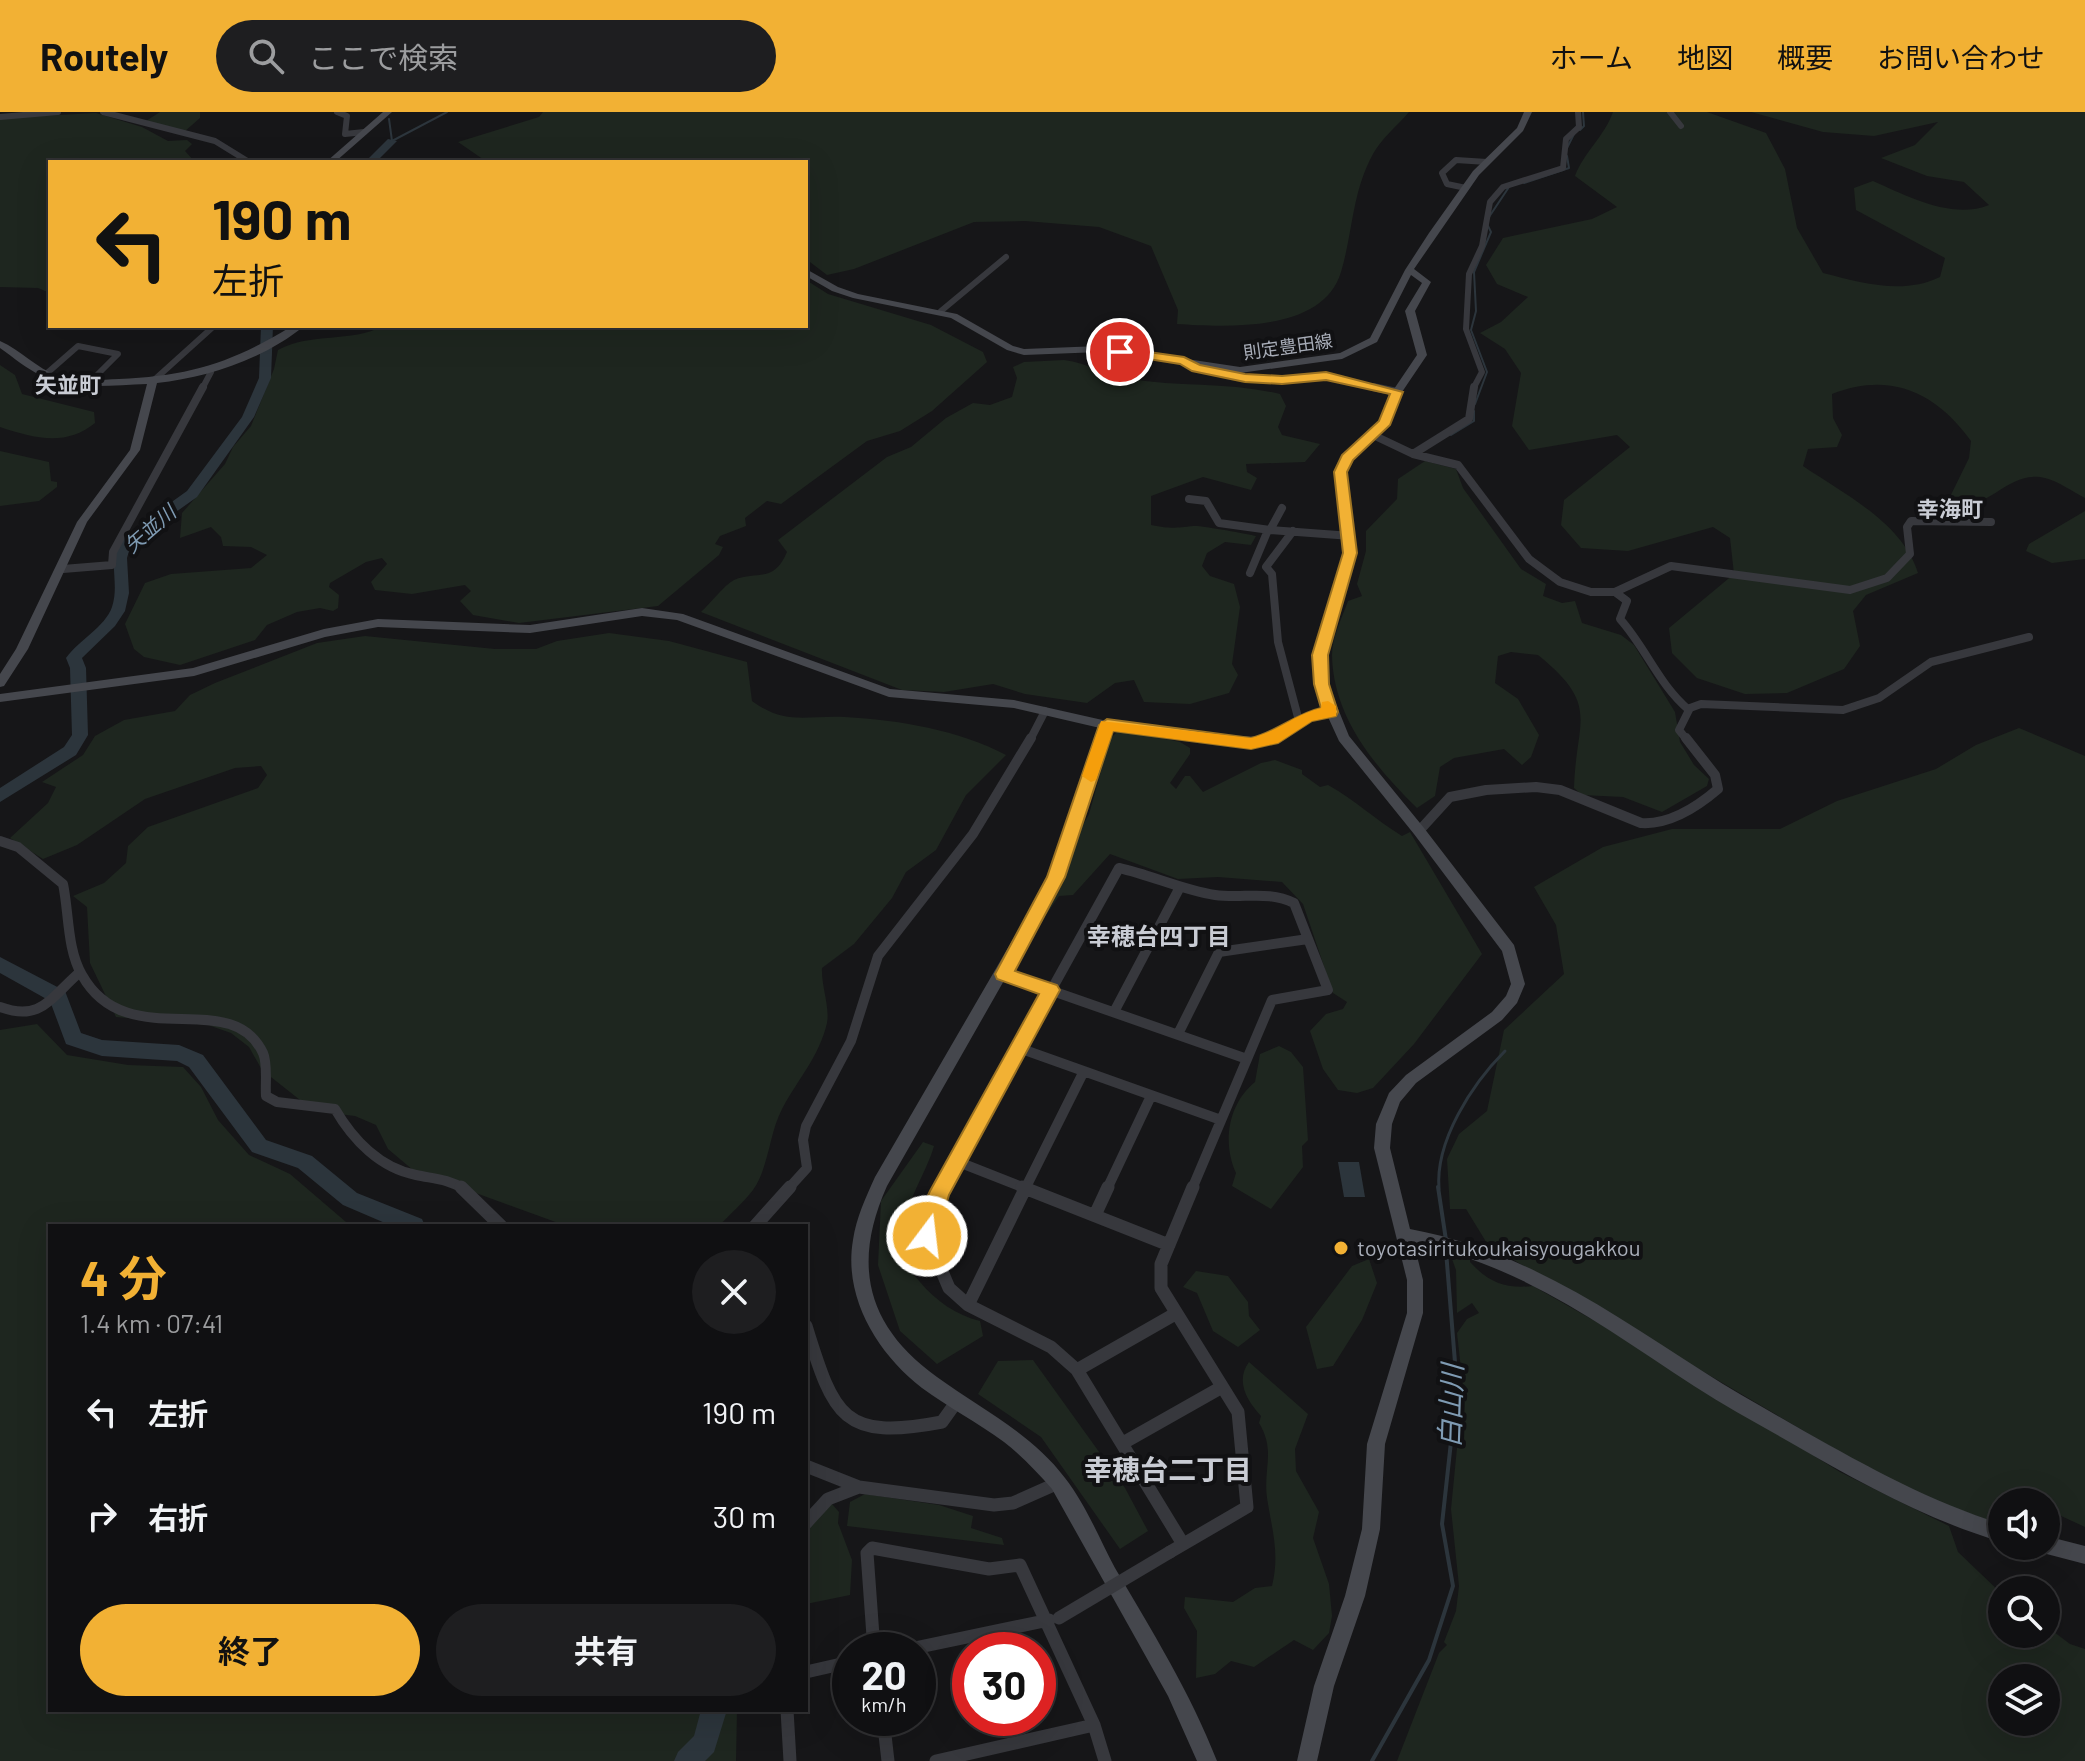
<!DOCTYPE html>
<html lang="ja">
<meta charset="utf-8">
<style>
:root{--surface:#101012;--page:#1e1e20;--text:#f1f3f6;--muted:#9c9d9f;--line:#303032;--accent:#f2b134}
body{margin:0;font-family:Barlow,"Noto Sans JP",sans-serif;background:var(--page);color:var(--text);height:100vh;display:flex;flex-direction:column;font-size:30px;white-space:nowrap}
*{box-sizing:border-box;margin:0}
p{font-size:26px;color:var(--muted)}
.icon{flex:none;width:44px;height:44px;fill:none;stroke:currentColor;stroke-width:2;stroke-linecap:round;stroke-linejoin:round}
.map{position:relative;flex:1;overflow:hidden}
.details{position:absolute;left:48px;top:1112px;width:760px;height:488px;display:flex;flex-direction:column;background:var(--surface);border-radius:0px;box-shadow:0 8px 32px #0002,0 0 0 2px var(--line)}
.details>*{flex:none}
.banner{position:absolute;left:48px;top:48px;width:760px;height:168px;border-radius:0px;box-shadow:0 8px 32px #0002,0 0 0 2px var(--line);background:#f2b134;color:#111;overflow:hidden}
.controls{position:absolute;left:1988px;top:1376px;display:grid;gap:16px}
.controls a{display:grid;place-items:center;width:72px;height:72px;border-radius:50%;background:var(--surface);box-shadow:0 8px 32px #0002,0 0 0 2px var(--line);font-size:40px}
.speed{position:absolute;left:832px;top:1520px;display:flex;gap:16px;font-size:40px;font-weight:700;text-align:center}
.speed>*{display:grid;place-content:center;width:104px;height:104px;border-radius:50%;background:var(--surface);box-shadow:0 8px 32px #0002,0 0 0 2px var(--line);line-height:1}
.speed small{font-size:20px;font-weight:400}
.speed .limit{border:12px solid #d22;background:#fff;color:#111}
.pin{position:absolute;display:grid;place-items:center;width:68px;height:68px;color:#fff;margin:-34px;border:4px solid #fff;border-radius:50%;box-shadow:0 2px 8px #0007}
.me{position:absolute;width:88px;margin:-44px;rotate:15deg;stroke-linejoin:round;filter:drop-shadow(0 0 6px #0008)}
.turn{display:flex;align-items:center;gap:28px;height:168px;padding:0 32px;font-size:36px}
.turn .icon{width:104px;height:104px;stroke-width:2.5}
.turn b{display:block;font-size:56px;line-height:68px}
.round{display:grid;place-items:center;flex:none;width:84px;height:84px;border-radius:42px;background:var(--page)}
.overview{display:flex;align-items:center;justify-content:space-between;height:136px;padding:0 32px}
h1{font-size:48px;font-weight:700;line-height:60px;color:var(--accent)}
.primary-button{display:flex;gap:16px;margin-top:auto;padding:16px 32px}
.primary-button a{flex:1;height:92px;border-radius:48px;background:var(--accent);color:#111;font-size:32px;font-weight:700;line-height:92px;text-align:center}
.primary-button a+a{background:var(--page);color:var(--text)}
ul{padding:0;list-style:none}
li{display:flex;align-items:center;gap:24px;height:104px;padding:0 32px}
li div{flex:1}
li b{display:block;font-size:30px}
li em{font-style:normal}
header{display:flex;align-items:center;gap:48px;box-sizing:border-box;height:112px;padding:0 40px;background:var(--accent);color:#111}
header strong{font-size:38px}
nav{display:flex;gap:44px;margin-inline-start:auto;font-size:28px}
.search{width:560px;height:72px;background:var(--page);display:flex;align-items:center;gap:20px;box-sizing:border-box;padding:0 28px;border-radius:44px;color:var(--muted);font-size:30px}
.map>svg:first-child{display:block}
.green{fill:#1e261f;fill-rule:evenodd}
.water{fill:#2c353c}
.lines{fill:none;stroke-linecap:round;stroke-linejoin:round}
.stream-far2{stroke:#2c353c;stroke-width:2}
.stream-far1{stroke:#2c353c;stroke-width:3}
.stream{stroke:#2c353c;stroke-width:4}
.river{fill:#2c353c;fill-rule:evenodd}
.street-far3{stroke:#37383d;stroke-width:6}
.street-far2{stroke:#37383d;stroke-width:8}
.street-far1{stroke:#37383d;stroke-width:10}
.street{stroke:#37383d;stroke-width:13}
.secondary{fill:#45474d;fill-rule:evenodd}
.street-bridge{stroke:#37383d;stroke-width:13}
.route{fill:#f2b134;stroke:#9d7322;stroke-width:2}
.slow{fill:#f59e0b}
.poi-dot{fill:#f2b134;stroke:#111113;stroke-width:3}
.labels{text-anchor:middle;stroke-width:8;stroke-linejoin:round;paint-order:stroke}
.far-street-label{font-size:18px;fill:#a8adb8;stroke:#111113}
.far-water-label{font-size:20px;font-style:italic;fill:#7f9bb3;stroke:#111113}
.far-quarter-label{font-size:22px;font-weight:bold;fill:#c9ccd4;stroke:#111113}
.poi-label{font-size:22px;fill:#a8adb8;stroke:#111113;text-anchor:start}
.neighbourhood-label{font-size:24px;font-weight:bold;fill:#c9ccd4;stroke:#111113}
.near-water-label{font-size:28px;font-style:italic;fill:#7f9bb3;stroke:#111113}
.near-neighbourhood-label{font-size:28px;font-weight:bold;fill:#c9ccd4;stroke:#111113}
</style>
<header>
<strong>Routely</strong>
<div class="search"><svg class="icon" aria-label="search" viewBox="0 0 24 24"><circle cx="10" cy="10" r="6"/><path d="M15 15l6 6"/></svg>ここで検索</div>
<nav><a>ホーム</a><a>地図</a><a>概要</a><a>お問い合わせ</a></nav>
</header>
<div class="map">
<svg width="2085" height="1649" viewBox="0 0 2085 1649">
<rect width="100%" height="100%" fill="#161618"/>
<path class="green" d="M160 0H200V6L184 20 146 9Z
M543 0H1409C1398 13 1381 27 1373 42 1352 80 1353 120 1341 160 1323 221 1226 215 1177 212L1178 198 1151 134 1099 115 1025 109 974 110 854 157 827 163 806 147V50H487L458 30 539 5Z
M1613 0H1707L1766 21 1785 57 1797 116 1823 161C1862 171 1903 183 1940 165L1945 146 1856 98 1854 76 1873 69C1907 84 1952 108 1989 93L1964 70 1927 64 1881 46 1915 33 1938 10 1874 24 1823 20 1751 0H2085V386C2073 380 2058 369 2045 366 2008 356 1985 405 1946 393L1969 346 1971 329C1936 280 1890 259 1832 282L1833 306 1842 323 1837 335 1808 337 1803 354C1844 382 1903 411 1918 461L1866 483 1853 499 1860 534 1844 557 1787 581 1745 582 1697 566 1672 541 1669 516 1734 462 1730 426 1713 415 1628 439 1581 436 1561 413 1564 388 1630 335 1617 323 1529 338 1512 314 1521 261 1505 237 1480 221 1501 210 1528 185 1497 172 1486 153 1503 126 1592 107 1617 95 1575 64C1584 40 1604 25 1613 0Z
M96 1 142 15 168 29 187 28 192 32 185 39 195 50H50V181L38 176 0 175V6Z
M806 168 828 182 931 213 983 240 987 250 932 299 900 319 867 329 781 392 767 389 745 406 746 414 720 424 715 432 723 435 719 443 658 494 519 511 473 503 460 489 471 479 465 473 412 482 375 478 371 470 387 452 382 446 366 450 330 471 329 475 339 483 338 496 333 499 320 496 297 500 267 513 255 528 180 553 144 545 134 537 125 512 145 471 171 462 251 456 267 443 251 435 223 434 221 425 211 415 180 426 182 401 225 352 233 335 251 314 274 257 278 238C311 220 351 231 383 214H806Z
M1064 248C1088 251 1106 264 1130 267 1180 275 1230 270 1280 282L1286 294 1278 315 1282 323 1320 332 1305 350 1246 352 1247 360 1257 366 1251 378 1203 365 1151 384V413C1172 417 1174 416 1194 414 1198 413 1249 422 1256 424L1251 433 1225 430 1207 441 1202 454 1210 464 1234 472 1240 495 1232 552 1238 563 1229 581 1190 592 1144 590 1134 568 1115 571 1087 591 1025 582 993 572 944 580 902 578 701 500C711 491 723 474 734 468 758 458 773 472 787 440L778 428 887 345 911 335 946 306 973 291 990 293 1012 285 1017 266 1013 255 1024 250Z
M0 253 15 263 22 282 94 300 95 311C66 335 33 326 0 315Z
M0 339 49 350 51 369 57 370V375L39 389 0 394Z
M1425 349 1456 357 1463 376 1521 457 1546 472 1543 484 1562 491 1575 489 1582 511 1621 523 1634 533 1675 600 1680 630 1694 653 1709 667 1707 674 1662 700 1623 685 1582 683 1574 676C1576 607 1601 594 1538 543L1511 540 1498 544 1495 571 1518 587 1539 623 1531 645 1522 653 1504 637 1454 646 1440 655 1435 684 1417 696C1375 655 1333 605 1332 543 1332 525 1342 506 1348 489L1362 484 1357 472 1366 439V419L1397 387 1398 367Z
M2085 399V447L2052 451 2026 439 2029 432Z
M609 521 669 529 747 550 752 589C786 614 807 603 845 605 899 608 959 618 1006 643L966 683 936 738 906 760 892 786 854 832 822 856C821 873 830 895 827 911 819 945 798 967 782 997 769 1022 769 1055 753 1078 743 1091 730 1102 719 1114L561 1112 413 1058 388 1037 376 1013 355 1004 314 999 262 958 249 935 231 921 208 913 116 905 90 851 87 795 73 784 104 771 126 751 128 734 148 715 258 676 267 663 261 654 235 656 145 687 77 733 43 747 10 726 48 691 56 675 42 670 83 643 95 624 124 608 175 599 190 583 215 571 317 531 365 524 495 537H536L557 529Z
M2019 616 2085 644V1415L2046 1397V1390H2002V1413L1906 1379 1488 1133 1466 1097H1450L1447 1047 1459 1022 1487 999 1504 918 1564 862 1556 813 1534 775 1603 735 1672 717H1780L1837 689 1936 657 1976 633Z
M1120 617 1180 630 1190 636V642L1170 671 1176 677 1185 664H1190L1203 680 1261 651 1275 648 1302 658V662L1320 675 1328 673C1355 688 1376 708 1402 724L1410 720 1482 842 1414 932 1373 976 1357 981 1338 978 1323 957 1310 919 1326 902 1343 897 1347 890 1333 881 1303 792 1282 770 1218 765 1178 767 1110 742 1073 783 1059 784 1022 838 1014 839 1089 702 1110 627Z
M37 912 67 943 128 953 183 955 201 975 218 1008 249 1043 290 1062 346 1110 362 1114H50V1598H737L736 1649H0V918Z
M1279 934 1291 940 1303 955 1308 1028 1302 1034 1303 1055 1271 1097 1232 1074 1236 1061C1222 1031 1228 992 1255 970L1260 942Z
M923 1030 934 1034C925 1067 888 1116 904 1151 907 1157 915 1164 920 1170 936 1189 956 1203 980 1209L983 1224 937 1252 900 1219 878 1153 881 1089Z
M1463 1139 1470 1143V1150C1488 1170 1505 1177 1533 1174L1616 1221 1840 1360 1949 1414 1958 1440 2002 1482V1522H2046V1514L2070 1532 2085 1537V1649H1397L1439 1541 1447 1533 1444 1530 1456 1499 1459 1474 1451 1397 1463 1275 1457 1221 1467 1207 1479 1201 1472 1191 1457 1201 1456 1158 1452 1147ZM2002 1566H2046V1610H2002Z
M1369 1147 1377 1171 1362 1208 1333 1254 1317 1257 1306 1215 1352 1154Z
M1196 1159 1228 1164 1248 1190 1249 1204 1260 1218 1238 1235 1213 1219 1197 1181 1183 1175Z
M1033 1248 1125 1376 1148 1419 1120 1437 1041 1325 978 1282 998 1249Z
M1249 1250 1308 1302 1295 1337 1296 1359 1319 1400 1313 1426 1329 1472 1332 1504 1329 1521 1313 1538 1294 1528 1254 1555 1231 1549 1215 1562 1196 1566 1197 1519 1184 1496 1185 1485 1233 1490 1255 1476 1272 1474C1280 1441 1272 1418 1267 1386 1263 1356 1276 1339 1259 1311L1261 1304C1247 1289 1235 1269 1249 1250Z
M865 1382 939 1393 973 1404 971 1416 1002 1426 1004 1433 847 1414 850 1390Z
M832 1392 839 1400 838 1411 852 1448 850 1483 806 1492V1417Z"/>
<path class="water" d="M1338 1050H1359L1365 1085H1344Z"/>
<g class="lines">
<path class="stream-far2" d="M389 7 392 29 447 0
M1580 18 1584 14 1583 0
M1567 36 1574 22
M1524 71 1569 56 1567 44
M1489 105 1509 75
M1475 292 1487 260 1471 218 1476 199 1474 160 1491 120 1487 112
M1451 323 1474 309V299"/>
<path class="stream-far1" d="M1439 1077C1435 1029 1472 972 1505 939"/>
<path class="stream" d="M1438 1075 1446 1128
M1372 1649 1429 1548 1453 1474 1442 1412 1457 1275 1446 1139"/>
<path class="river" d="M388 27 397 29 376 50H365Z
M261 214H273L271 266 254 305 197 385 131 432 127 446 129 481 125 499 115 514 82 546 86 556 88 623 76 643 0 690V676L64 635 72 623 70 556 66 546C79 528 105 515 112 495 120 471 107 449 120 427L187 379 242 305 259 266Z
M0 845 65 879 81 921 102 928 179 933 203 943 266 1028 312 1044 357 1081 422 1107 425 1114H392L343 1093 298 1056 252 1040 189 955 177 949 102 944 66 932 50 889 0 861Z
M701 1598H727L714 1640 705 1649H674L678 1640 694 1624Z"/>
<path class="street-far3" d="M103 0 215 29 249 50
M337 0 347 4 345 22 364 20
M1670 0 1681 14
M0 5 58 0
M1466 76 1447 72 1442 61 1456 48 1487 50
M941 199 1006 145
M1184 249 1196 256 1245 266 1282 268 1326 264 1382 277
M46 262 78 234 118 242 89 271
M153 269 214 214
M202 277 211 260
M1473 277 1482 260 1466 217 1469 162 1482 134 1490 90 1503 75 1563 56 1566 27 1579 15 1578 0"/>
<path class="street-far2" d="M1373 275 1397 280
M1373 323 1413 342 1458 353 1529 447 1560 470 1591 480H1615L1671 454 1850 478 1887 466 1910 442 1907 415 1911 409 1991 410
M1413 342 1469 307 1474 275
M1189 387 1206 389 1219 411 1270 418
M1282 396 1270 418 1351 424
M1293 419 1266 455 1272 462 1278 530 1299 609
M63 457 112 453 113 440 203 275
M1250 461 1268 418
M1615 480 1627 489 1620 507C1646 536 1659 573 1689 598
M1030 628 1045 599
M1687 628 1679 618 1690 596 1701 592 1843 598 1879 586 1931 550 2029 525"/>
<path class="street-far1" d="M1419 719 1450 685 1486 678 1536 675 1560 678 1641 711C1670 713 1697 695 1718 677L1715 663 1686 626
M0 729 18 735 63 772C69 800 67 838 82 863 127 944 231 873 263 941 268 952 265 972 266 984L277 990 335 997C353 1028 380 1056 416 1063 435 1067 448 1067 464 1077
M1004 862 1247 947
M0 895C41 910 50 886 80 860
M1114 900 1180 775
M1178 922 1219 840 1308 827
M1019 936 1221 1008
M956 1049 1027 1077
M788 1077 807 1056 803 1028 806 1014 851 929 878 844 973 722 1031 626
M941 1077 1119 756C1151 763 1182 778 1215 783 1243 787 1268 778 1294 791L1328 878 1272 888 1192 1077
M1025 1077 1084 959
M1107 1077 1151 984"/>
<path class="street" d="M461 1075 501 1114
M942 1075 930 1104 927 1124 949 1176 968 1193 1051 1235 1077 1258 1183 1432
M1022 1075 1169 1133
M1095 1103 1108 1075
M755 1114 790 1075
M968 1193 1026 1075
M806 1214C834 1305 843 1329 942 1310L957 1289
M1077 1258 1175 1202
M1123 1331 1222 1275
M806 1354 859 1375
M806 1411 828 1387 859 1375 994 1393 1013 1391 1058 1371
M1170 1440 1247 1395 1238 1300 1161 1176V1152L1193 1075
M874 1538 867 1441 872 1436 989 1457 1020 1453 1094 1613 1105 1649
M905 1538 1049 1508
M806 1560 850 1550
M787 1598 790 1649
M883 1606 888 1649
M936 1649 1094 1613"/>
<path class="secondary" d="M383 0H392L335 50H326Z
M1524 0H1532L1523 19 1479 63 1414 157 1431 170 1415 199 1427 243 1402 280 1389 313 1351 347 1345 360 1356 441 1326 543 1328 572 1349 624 1424 716 1514 833 1525 872 1517 891 1502 908 1416 971 1400 990 1392 1012 1390 1036 1410 1117C1523 1138 1609 1199 1704 1260 1736 1281 1770 1299 1804 1319 1868 1355 1931 1390 2002 1412V1430C1927 1408 1861 1371 1793 1332 1760 1313 1726 1295 1694 1274 1605 1216 1521 1152 1414 1132L1423 1168V1201L1385 1332 1380 1417 1365 1484 1334 1574 1317 1649H1297L1314 1574 1345 1484 1362 1417 1367 1332 1407 1201V1168L1374 1036 1376 1012 1389 981 1406 963 1492 900 1506 884 1511 872 1502 839 1414 722 1339 629 1328 605 1311 608 1263 633 1194 630 1112 618 1063 765 887 1074C852 1152 866 1214 937 1265 981 1297 1031 1321 1065 1366 1086 1393 1099 1426 1115 1456 1152 1519 1190 1580 1217 1649H1197L1168 1584 1052 1377C1037 1360 1022 1344 1004 1330 978 1311 948 1295 922 1276 878 1242 843 1186 853 1128 856 1106 866 1085 875 1065L1049 765 1100 616 1014 596 889 585 677 508 642 504 530 521 378 515 325 525 194 564 0 590V582L193 556 324 517 378 507 530 513 642 496 683 502 890 577 1014 588 1107 609 1194 622 1261 625 1303 602 1326 597 1316 572 1314 543 1344 441 1335 360 1343 344 1380 310 1392 280 1417 243 1405 199 1422 171 1411 163 1377 230 1342 247 1240 261 1100 240 1024 243 1007 238 951 206 853 186 832 179 806 164V157L838 175 858 182 957 202 1013 234 1024 237 1100 234 1240 255 1340 241 1370 226 1405 158 1429 121 1473 59 1517 16Z
M292 214H304C264 247 207 266 157 271L140 338 87 410 28 537 4 574 0 575V562L16 537 77 410 130 338 147 272C112 273 74 279 42 264 27 257 14 246 0 236V229C21 238 36 256 58 264 77 270 99 268 119 267 190 264 232 251 292 214Z
M2046 1424 2085 1434V1452L2039 1440 2037 1434H2046Z"/>
<path class="street-bridge" d="M1059 1506 1170 1440"/>
</g>
<path class="route" d="M1120 236 1184 245 1200 253 1245 262 1282 264 1326 260 1403 280 1390 313 1353 348 1347 360 1357 441 1328 543 1329 572 1338 600 1336 604 1312 609 1278 631 1251 637 1113 619 1065 765 1015 859 1057 873 1060 878 949 1083 935 1131 927 1134 920 1131C912 1114 923 1095 930 1079L1039 882 997 867 995 862 1047 765 1099 613 1107 607 1251 626C1277 620 1295 602 1321 596L1314 572 1312 543 1343 441 1334 360 1342 343 1379 309 1390 282 1326 268 1282 272 1245 270 1192 259 1180 252 1116 242V237Z"/>
<path class="slow" d="M1328 589 1336 594V604L1312 609 1278 631 1251 637 1113 619 1096 668 1091 670 1082 664 1101 609 1251 626C1277 620 1295 602 1321 596L1322 590Z"/>
<circle class="poi-dot" cx="1341" cy="1136" r="8"/>
<g class="labels">
<g class="far-street-label">
<text transform="translate(1288 235) rotate(-8)" y="6">則定豊田線</text>
</g>
<g class="far-water-label">
<text transform="translate(150 417) rotate(-41)" y="7">矢並川</text>
</g>
<g class="far-quarter-label">
<text x="68" y="281">矢並町</text>
<text x="1950" y="405">幸海町</text>
</g>
<g class="poi-label">
<text x="1357" y="1144">toyotasiritukoukaisyougakkou</text>
</g>
<g class="neighbourhood-label">
<text x="1159" y="833">幸穂台四丁目</text>
</g>
<g class="near-water-label">
<text transform="translate(1451 1294) rotate(-88)" y="10">白山川</text>
</g>
<g class="near-neighbourhood-label">
<text x="1168" y="1368">幸穂台二丁目</text>
</g>
</g>
</svg>
<div class="controls">
<a><svg class="icon" aria-label="sound" viewBox="0 0 24 24"><path d="M4 9h4l5-4v14l-5-4H4zM17 9q2 3 0 6"/></svg></a>
<a><svg class="icon" aria-label="search" viewBox="0 0 24 24"><circle cx="10" cy="10" r="6"/><path d="M15 15l6 6"/></svg></a>
<a><svg class="icon" aria-label="layers" viewBox="0 0 24 24"><path d="M12 4l9 5-9 5-9-5zM3 14l9 5 9-5"/></svg></a>
</div>
<div class="speed"><div>20<small>km/h</small></div><div class="limit">30</div></div>
<div class="pin" style="left:1120px;top:240px;background:#d93025"><svg class="icon" aria-label="arrive" viewBox="0 0 24 24"><path d="M6 21V4h12l-3 4 3 4H6"/></svg></div>
<svg class="me" style="left:927px;top:1124px" viewBox="-20 -20 40 40"><circle r="17" fill="#f2b134" stroke="#fff" stroke-width="3"/><path d="M0-11L8 9 0 5-8 9z" fill="#fff"/></svg>
<div class="banner">
<div class="turn"><svg class="icon" aria-label="left" viewBox="0 0 24 24"><path d="M17 20v-9H6M10 6l-5 5 5 5"/></svg><div><b>190 m</b>左折</div></div>
</div>
<section class="details">
<div class="overview"><div><h1>4 分</h1><p>1.4 km · 07:41</p></div><a class="round"><svg class="icon" aria-label="close" viewBox="0 0 24 24"><path d="M6 6l12 12M18 6L6 18"/></svg></a></div>
<ul>
<li><svg class="icon" aria-label="left" viewBox="0 0 24 24"><path d="M17 20v-9H6M10 6l-5 5 5 5"/></svg><div><b>左折</b></div><em>190 m</em></li>
<li><svg class="icon" aria-label="right" viewBox="0 0 24 24"><path d="M7 20v-9h11M14 6l5 5-5 5"/></svg><div><b>右折</b></div><em>30 m</em></li>
</ul>
<div class="primary-button"><a>終了</a><a>共有</a></div>
</section>
</div>
